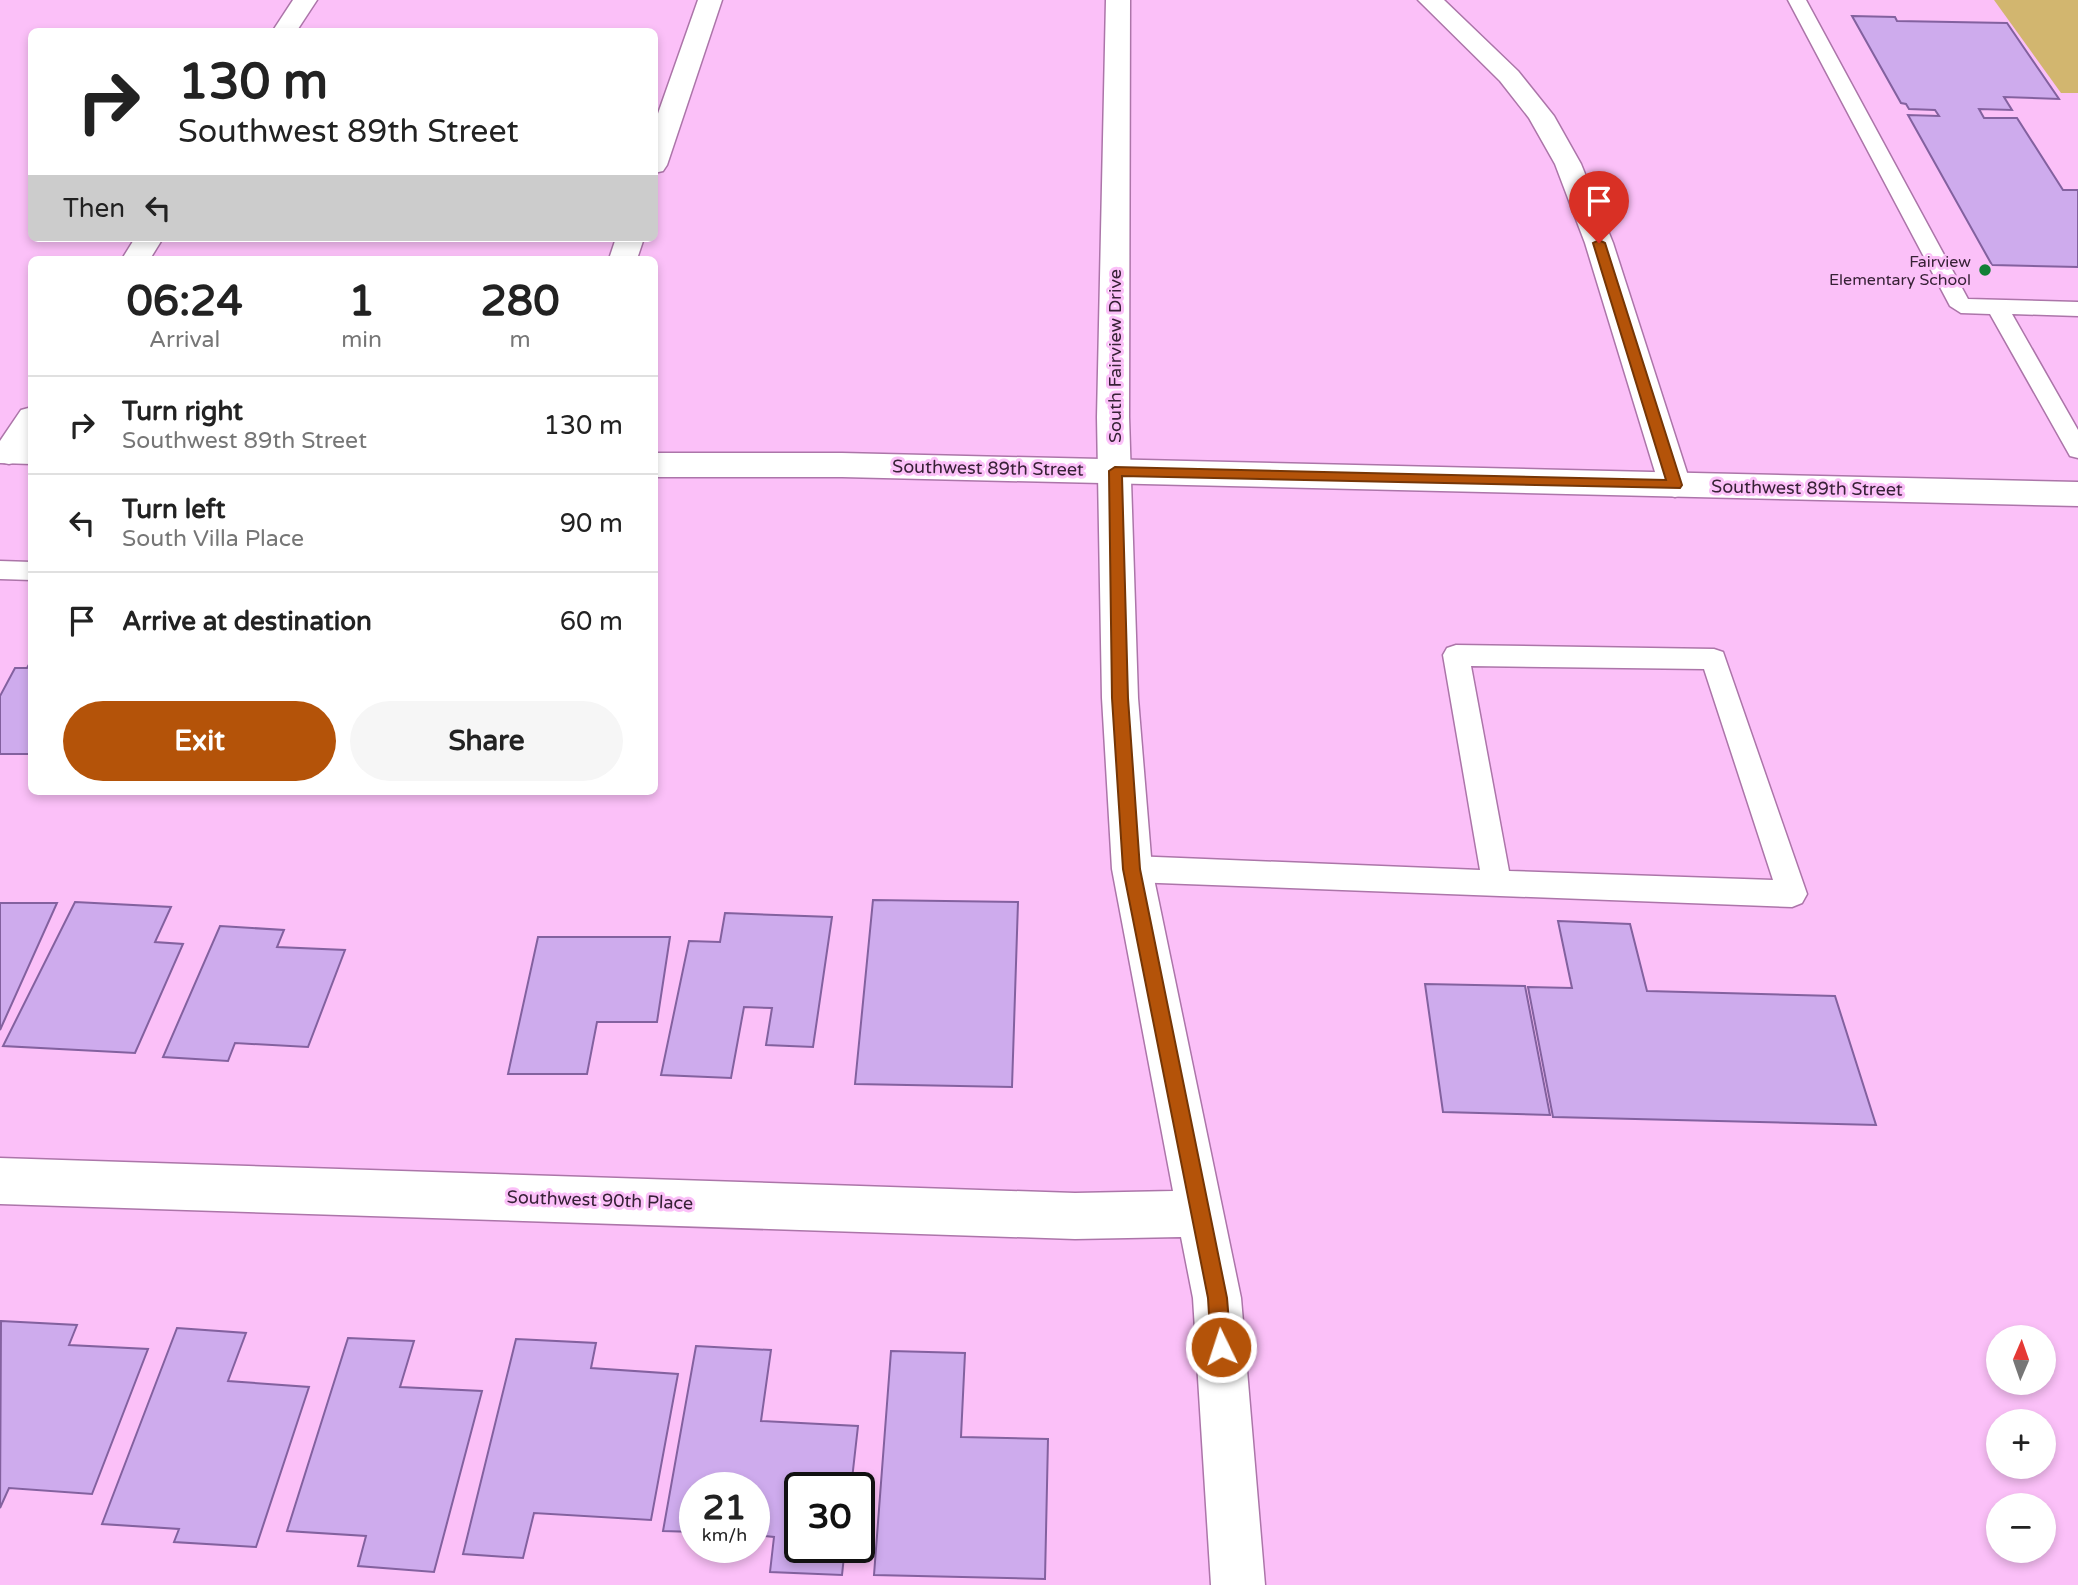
<!DOCTYPE html>
<meta charset="utf-8">
<style>
:root{--surface:#fff;--page:#f6f6f6;--text:#222;--muted:#767676;--line:#e0e0e0;--accent:#b45309}
body{margin:0;font-family:"Varela Round",sans-serif;background:var(--page);color:var(--text);height:100vh;display:flex;flex-direction:column;font-size:26px;white-space:nowrap}
*{box-sizing:border-box;margin:0}
p{font-size:23px;color:var(--muted)}
.icon{flex:none;width:38px;height:38px;fill:none;stroke:currentColor;stroke-width:2;stroke-linecap:round;stroke-linejoin:round}
.map{position:relative;flex:1;overflow:hidden}
.sheet{position:absolute;left:28px;top:256px;width:630px;height:539px;display:flex;flex-direction:column;background:var(--surface);border-radius:10px;box-shadow:0 4px 10px #0003}
.sheet>*{flex:none}
.top-card{position:absolute;left:28px;top:28px;width:630px;height:214px;border-radius:10px;box-shadow:0 4px 10px #0003;background:#fff;color:var(--text);overflow:hidden}
.needle{width:46px;rotate:2deg}
.fabs{position:absolute;left:1986px;top:1325px;display:grid;gap:14px}
.fabs a{display:grid;place-items:center;width:70px;height:70px;border-radius:50%;background:var(--surface);box-shadow:0 4px 10px #0003;font-size:35px}
.speed{position:absolute;left:679px;top:1472px;display:flex;gap:14px;font-size:35px;font-weight:700;text-align:center}
.speed>*{display:grid;place-content:center;width:91px;height:91px;border-radius:50%;background:var(--surface);box-shadow:0 4px 10px #0003;line-height:1}
.speed small{font-size:18px;font-weight:400}
.speed .limit{border:4px solid #111;border-radius:10px;background:#fff;color:#111}
.pin{position:absolute;display:grid;place-items:center;width:60px;height:60px;color:#fff;margin:-72px -30px;border-radius:50% 50% 50% 0;rotate:-45deg;box-shadow:0 0 7px #0007}
.pin .icon{rotate:45deg}
.me{position:absolute;width:77px;margin:-38px;rotate:356deg;stroke-linejoin:round;filter:drop-shadow(0 0 5px #0008)}
.turn{display:flex;align-items:center;gap:24px;height:147px;padding:0 35px;font-size:32px}
.turn .icon{width:91px;height:91px;stroke-width:2.5}
.turn b{display:block;font-size:49px;line-height:60px}
.then{display:flex;align-items:center;height:66px;padding:0 35px;background:#0003;gap:14px;font-size:26px}
.eta{display:flex;justify-content:space-evenly;align-items:center;height:119px;text-align:center}
.eta b{font-size:42px;font-weight:700;line-height:49px}
.cta{display:flex;gap:14px;margin-top:auto;padding:14px 35px}
.cta a{flex:1;height:80px;border-radius:42px;background:var(--accent);color:#fff;font-size:28px;font-weight:700;line-height:80px;text-align:center}
.cta a+a{background:var(--page);color:var(--text)}
ul{padding:0;list-style:none}
li{display:flex;align-items:center;gap:21px;height:98px;padding:0 35px;border-top:2px solid var(--line)}
li div{flex:1}
li b{display:block;font-size:26px}
li em{font-style:normal}
.map>svg:first-child{display:block}
.green{fill:#d2b66f}
.building{fill:#ceabed;stroke:#83619f;stroke-width:2}
.lines{fill:none;stroke-linecap:round;stroke-linejoin:round}
.service-casing{stroke:#ac75a9;stroke-width:3}
.minor-casing{stroke:#ac75a9;stroke-width:3}
.secondary-casing{stroke:#ac75a9;stroke-width:3}
.service{fill:#fff;fill-rule:evenodd}
.minor{fill:#fff;fill-rule:evenodd}
.secondary{fill:#fff;fill-rule:evenodd}
.route{fill:#b45309;stroke:#753606;stroke-width:2}
.poi-dot{fill:#128036;stroke:#fbc0f8;stroke-width:2.5}
.labels{text-anchor:middle;stroke-width:6;stroke-linejoin:round;paint-order:stroke}
.far-poi-label{font-size:16px;fill:#372136;stroke:#fbc0f8;text-anchor:end}
.street-label{font-size:18px;fill:#372136;stroke:#fbc0f8}
</style>
<div class="map">
<svg width="2078" height="1585" viewBox="0 0 2078 1585">
<rect width="100%" height="100%" fill="#fbc0f8"/>
<path class="green" d="M1994 0H2078V93H2061Z"/>
<path class="building" d="M1852 16 1895 17 1897 21 2007 23 2059 99 2004 97 2012 110 1979 109 1984 118H2017L2063 190H2078V267L1992 265 1908 115 1939 116 1935 110 1909 109 1906 104 1901 103Z
M32 659V754H0V696L15 668H27Z
M873 900 1018 902 1012 1087 855 1084Z
M75 902 171 907 155 942 183 944 135 1053 3 1046Z
M0 903H57L0 1030Z
M725 913 832 917 813 1047 766 1045 772 1008 744 1007 731 1078 661 1075 689 941 720 942Z
M1558 921 1630 924 1647 991 1835 996 1876 1125 1553 1117 1528 987 1572 988Z
M220 926 284 930 277 947 345 950 308 1047 235 1043 228 1061 163 1057Z
M538 937H670L657 1022H597L587 1074H508Z
M1425 984 1525 986 1550 1115 1443 1112Z
M1 1321 77 1325 69 1345 148 1349 92 1494 9 1488 0 1508Z
M177 1328 246 1333 228 1381 309 1387 256 1547 174 1542 179 1529 102 1524Z
M348 1338 414 1341 400 1387 482 1391 434 1572 358 1566 366 1536 287 1531Z
M516 1339 596 1343 591 1368 678 1374 651 1520 534 1513 523 1558 463 1554Z
M696 1346 771 1350 761 1421 858 1426 851 1488H800V1547H845L842 1575 770 1572 774 1537 754 1535V1488H695V1532L663 1531Z
M891 1351 965 1353 961 1437 1048 1439 1045 1579 874 1575Z"/>
<g class="lines">
<g class="service-casing">
<path id="service" d="M1788 0H1806L1968 299 2078 302V316L2012 314 2078 430V458L2070 456 1990 314 1961 313 1950 306Z
M0 561 32 562V580L0 579Z
M1456 645 1714 649 1723 652 1807 894 1802 903 1792 907 1132 882 1122 878 1117 869 1122 860 1132 856 1480 870 1443 655 1447 648ZM1471 666 1704 669 1773 880 1509 871Z"/>
</g>
<g class="minor-casing">
<path id="minor" d="M293 0H317L296 32H272Z
M698 0H722L667 165 663 171 654 173V125Z
M1106 0H1130L1129 417 1138 698 1152 869 1241 1298 1265 1585H1211L1193 1298 1181 1237 1075 1239 0 1204V1158L1075 1193 1173 1191 1112 869 1102 698 1097 417Z
M1418 0H1444L1518 71 1554 116 1581 164 1613 243 1691 485 1687 493 1675 497 1663 493 1659 485 1585 243 1555 164 1529 118 1500 81Z
M135 238H163L150 259H122Z
M616 238H644L637 259H609Z
M32 407V444L20 461 9 464 0 462V441L21 410Z"/>
</g>
<g class="secondary-casing">
<path id="secondary" d="M0 441 32 442V464L0 463Z
M654 453H842L2078 482V506L842 477H654Z"/>
</g>
<use href="#service" class="service"/>
<use href="#minor" class="minor"/>
<use href="#secondary" class="secondary"/>
</g>
<path class="route" d="M1599 240 1605 243 1682 485 1680 488 1122 476 1128 698 1140 869 1227 1298 1231 1347 1228 1354 1221 1357 1214 1354 1211 1347 1208 1298 1123 869 1112 698 1109 471 1115 467 1666 480 1593 243Z"/>
<circle class="poi-dot" cx="1985" cy="270" r="7"/>
<g class="labels">
<g class="far-poi-label">
<text x="1971" y="267">Fairview<tspan x="1971" dy="18">Elementary School</tspan></text>
</g>
<g class="street-label">
<text transform="translate(1115 356) rotate(-90)" y="6">South Fairview Drive</text>
<text transform="translate(988 468) rotate(1)" y="6">Southwest 89th Street</text>
<text transform="translate(1807 488) rotate(1)" y="6">Southwest 89th Street</text>
<text transform="translate(600 1200) rotate(2)" y="6">Southwest 90th Place</text>
</g>
</g>
</svg>
<div class="fabs">
<a><svg class="needle" viewBox="-14 -14 28 28"><path d="M0-13l5 13h-10z" fill="#e53935"/><path d="M0 13l5-13h-10z" fill="#767676"/></svg></a>
<a>+</a>
<a>−</a>
</div>
<div class="speed"><div>21<small>km/h</small></div><div class="limit">30</div></div>
<div class="pin" style="left:1599px;top:243px;background:#d93025"><svg class="icon" aria-label="arrive" viewBox="0 0 24 24"><path d="M6 21V4h12l-3 4 3 4H6"/></svg></div>
<svg class="me" style="left:1221px;top:1347px" viewBox="-20 -20 40 40"><circle r="17" fill="#b45309" stroke="#fff" stroke-width="3"/><path d="M0-11L8 9 0 5-8 9z" fill="#fff"/></svg>
<div class="top-card">
<div class="turn"><svg class="icon" aria-label="right" viewBox="0 0 24 24"><path d="M7 20v-9h11M14 6l5 5-5 5"/></svg><div><b>130 m</b>Southwest 89th Street</div></div>
<div class="then">Then<svg class="icon" aria-label="left" viewBox="0 0 24 24"><path d="M17 20v-9H6M10 6l-5 5 5 5"/></svg></div>
</div>
<section class="sheet">
<div class="eta">
<div><b>06:24</b><p>Arrival</p></div>
<div><b>1</b><p>min</p></div>
<div><b>280</b><p>m</p></div>
</div>
<ul>
<li><svg class="icon" aria-label="right" viewBox="0 0 24 24"><path d="M7 20v-9h11M14 6l5 5-5 5"/></svg><div><b>Turn right</b><p>Southwest 89th Street</p></div><em>130 m</em></li>
<li><svg class="icon" aria-label="left" viewBox="0 0 24 24"><path d="M17 20v-9H6M10 6l-5 5 5 5"/></svg><div><b>Turn left</b><p>South Villa Place</p></div><em>90 m</em></li>
<li><svg class="icon" aria-label="arrive" viewBox="0 0 24 24"><path d="M6 21V4h12l-3 4 3 4H6"/></svg><div><b>Arrive at destination</b></div><em>60 m</em></li>
</ul>
<div class="cta"><a>Exit</a><a>Share</a></div>
</section>
</div>
